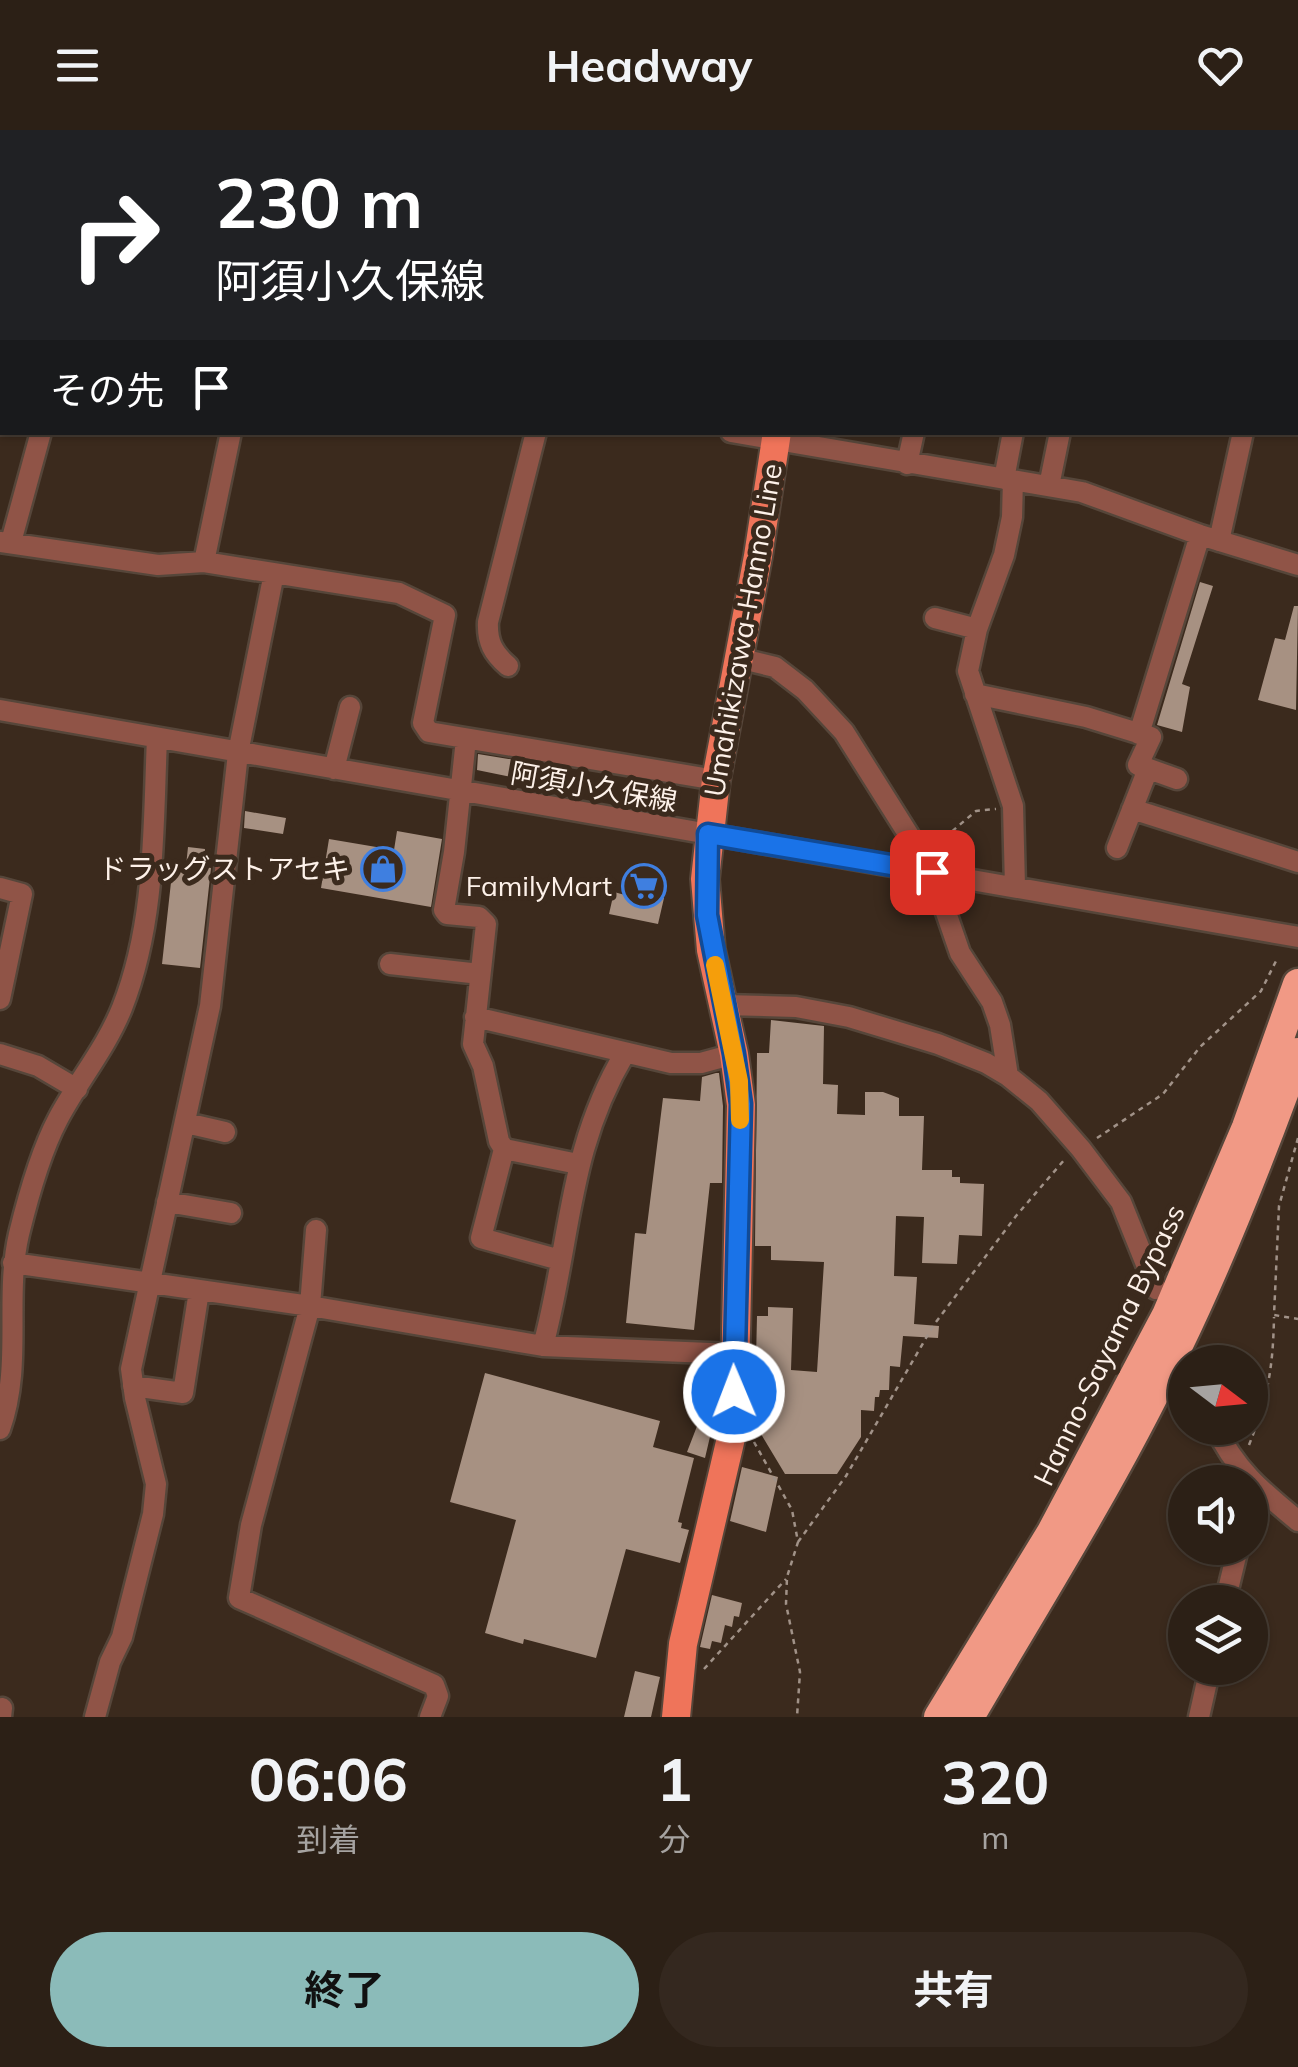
<!DOCTYPE html>
<html lang="ja">
<meta charset="utf-8">
<style>
:root{--surface:#2c2016;--page:#34281f;--text:#f1f3f6;--muted:#a6a3a1;--line:#483e35;--accent:#8bbbb9}
body{margin:0;font-family:Mulish,"Noto Sans JP",sans-serif;background:var(--page);color:var(--text);height:100vh;display:flex;flex-direction:column;font-size:38px;white-space:nowrap}
*{box-sizing:border-box;margin:0}
p{font-size:32px;color:var(--muted)}
.icon{flex:none;width:55px;height:55px;fill:none;stroke:currentColor;stroke-width:2;stroke-linecap:round;stroke-linejoin:round}
.map{position:relative;height:1587px;overflow:hidden}
.details{display:flex;flex-direction:column;background:var(--surface);flex:1}
.details>*{flex:none}
.guide{position:absolute;left:0px;top:0px;width:1300px;height:305px;box-shadow:0 2px 8px #0004,0 0 0 2px var(--line);background:#202124;color:#fff;overflow:hidden}
.needle{width:65px;rotate:106deg}
.fabs{position:absolute;left:1168px;top:1215px;display:grid;gap:20px}
.fabs a{display:grid;place-items:center;width:100px;height:100px;border-radius:50%;background:var(--surface);box-shadow:0 2px 8px #0004,0 0 0 2px var(--line);font-size:50px}
.pin{position:absolute;display:grid;place-items:center;width:85px;height:85px;color:#fff;margin:-42px;border-radius:20px;box-shadow:0 5px 15px #0006}
.me{position:absolute;width:110px;margin:-55px;rotate:359deg;stroke-linejoin:round;filter:drop-shadow(0 0 8px #0008)}
.turn{display:flex;align-items:center;gap:35px;height:210px;padding:0 50px;font-size:45px}
.turn .icon{width:130px;height:130px;stroke-width:2.5}
.turn b{display:block;font-size:70px;line-height:85px}
.then{display:flex;align-items:center;height:95px;padding:0 50px;background:#0003;gap:20px;font-size:38px}
.eta{display:flex;justify-content:space-evenly;align-items:center;height:170px;text-align:center}
.eta b{font-size:60px;font-weight:700;line-height:70px}
.action{display:flex;gap:20px;margin-top:auto;padding:20px 50px}
.action a{flex:1;height:115px;border-radius:60px;background:var(--accent);color:#111;font-size:40px;font-weight:700;line-height:115px;text-align:center}
.action a+a{background:var(--page);color:var(--text)}
header{display:flex;justify-content:space-between;align-items:center;height:130px;padding:0 50px;background:var(--surface);font-size:45px;font-weight:700}
.map>svg:first-child{display:block}
.building{fill:#a79182}
.lines{fill:none;stroke-linecap:round;stroke-linejoin:round}
.minor-casing{stroke:#56463a;stroke-width:25}
.major-casing{stroke:#56463a;stroke-width:32}
.highway-casing{stroke:#56463a;stroke-width:35}
.path{stroke:#a19288;stroke-width:2.5;stroke-dasharray:5 5;stroke-linecap:butt}
.minor{stroke:#905447;stroke-width:20}
.major{stroke:#ef745a;stroke-width:28}
.highway{stroke:#f19985;stroke-width:30}
.route-casing{stroke:#114b97;stroke-width:25}
.route{stroke:#1a73e8;stroke-width:18}
.slow{stroke:#f59e0b;stroke-width:18}
.labels{text-anchor:middle;stroke-width:10;stroke-linejoin:round;paint-order:stroke}
.street-label{font-size:28px;fill:#fdf1e9;stroke:#3b2a1d}
.poi-label{font-size:28px;fill:#fdf1e9;stroke:#3b2a1d;text-anchor:end}
</style>
<header><svg class="icon" aria-label="menu" viewBox="0 0 24 24"><path d="M4 6h16M4 12h16M4 18h16"/></svg>Headway<svg class="icon" aria-label="heart" viewBox="0 0 24 24"><path d="M12 20l-8-8c-3-5 5-10 8-4 3-6 11-1 8 4z"/></svg></header>
<div class="map">
<svg width="1298" height="1587" viewBox="0 0 1298 1587">
<rect width="100%" height="100%" fill="#3b2a1d"/>
<path class="building" d="M1200 452 1213 456 1182 554 1190 557 1182 602 1157 595Z
M1294 476H1298L1296 580 1258 570 1275 508 1285 510Z
M478 624 515 630 511 647 477 640Z
M245 681 286 688 283 704 244 698Z
M397 701 442 709 431 777 321 758 329 709 394 720Z
M188 717 205 719 204 737 211 738 200 838 162 834 173 734 186 736Z
M626 760 664 768 658 794 609 784 614 762 625 765Z
M771 890 824 896 823 954 838 955 837 984 865 985V962H883L899 968V986H924L922 1040H952V1047H960V1053L984 1054 982 1106 959 1105 957 1134 922 1133 924 1087 896 1086 894 1146 917 1147 914 1194 939 1196 938 1208 903 1206 900 1237 890 1236 889 1260H880L879 1267H875L874 1281 861 1280V1307L837 1344H785L761 1304V1273H755L757 1186H768V1177L793 1178 791 1240 817 1242 824 1132 771 1130V1116H755L757 923H769Z
M716 943H719L723 976 722 1053H710L694 1200 626 1193 635 1103 646 1104 663 968 700 971 702 947Z
M485 1243 660 1291 653 1317 694 1328 678 1392 682 1393 681 1398 689 1400 680 1433 626 1419 596 1528 524 1509 523 1514 485 1503 516 1390 450 1372Z
M706 1273 717 1277 705 1328 687 1322Z
M742 1337 778 1347 766 1402 730 1391Z
M712 1465 742 1473 739 1487 734 1486 732 1497 725 1495 721 1513 712 1511 710 1519 700 1517Z
M635 1541 660 1547 651 1587H624Z"/>
<g class="lines">
<g class="minor-casing">
<path id="minor" d="M1072 0 1084 2
M183 2V0
M387 2V0
M471 2 472 0
M581 2 582 0
M1142 2V0
M1194 2 1195 0
M1295 2V0
M0 196H2
M731 302 1082 362 1200 405 1298 435
M907 334 914 302
M1004 349 1013 302
M1013 350 1012 387 1004 425 977 499 968 541 1013 676 1015 757
M1049 356 1060 302
M1219 411 1243 302
M0 412 158 435 204 432 399 463 445 485 423 593 429 602 716 650
M11 412 41 302
M204 432 231 302
M935 488 977 499
M738 528 775 537 805 560 844 602 932 742 960 823 992 872 1000 895 1008 946
M508 536C493 523 487 512 488 492L536 302
M975 564 1086 587 1151 607 1138 635 1177 649
M0 580 1298 807
M1139 604 1200 405
M466 609 454 722 444 780 447 784 479 787 486 794 473 914 483 936 499 1011 504 1019 481 1108 560 1130
M334 639 350 577
M1132 679 1298 732
M1117 718 1148 639
M0 758 22 764 0 869
M390 834 480 844
M724 875 796 877 849 887 938 914 986 933 1008 946 1039 971 1081 1019 1121 1072 1156 1159
M475 887 671 933H701L734 924
M0 924 38 936 77 959
M186 993 225 1002
M504 1019 578 1034
M167 1072 231 1083
M316 1100 310 1176 251 1395 239 1468 434 1555 438 1566 430 1587
M13 1133 310 1176 543 1216 733 1224
M543 1216C571 1112 567 1020 625 923
M133 1256 183 1263 199 1161
M1216 1298C1234 1339 1264 1363 1298 1391
M0 1299C23 1234 4 1169 19 1104 28 1067 40 1023 58 989 78 951 106 918 122 878 156 792 153 698 157 608
M1225 1472 1238 1418
M1 1587 2 1578
M95 1587 110 1532 122 1507 153 1384 156 1354 135 1268 131 1239 210 876 238 623 274 443
M1199 1587 1210 1538"/>
</g>
<g class="major-casing">
<path id="major" d="M836 2V0
M676 1587 683 1514 734 1295 741 975 734 924 711 820 705 749 716 650 758 426 777 302"/>
</g>
<g class="highway-casing">
<path id="highway" d="M939 1587 1052 1402 1167 1185 1247 997 1298 854
M969 1587C1040 1465 1117 1345 1177 1217 1223 1122 1262 1022 1298 923"/>
</g>
<path class="path" d="M937 714 976 681 996 679
M1097 1008 1163 964 1200 917 1261 861 1276 831
M1298 1008 1279 1076 1274 1185 1298 1189
M754 1312 792 1380 798 1412 787 1447 786 1474 800 1542 797 1587
M1249 1315C1268 1267 1273 1238 1274 1187
M798 1412 846 1346 933 1196 1016 1086 1065 1029
M704 1539 786 1449"/>
<use href="#minor" class="minor"/>
<use href="#major" class="major"/>
<use href="#highway" class="highway"/>
</g>
<g class="lines">
<g class="route-casing">
<path id="route" d="M734 1262 741 974 734 924 707 785 708 704 932 742"/>
</g>
<use href="#route" class="route"/>
<path class="slow" d="M715 835 739 951 740 990"/>
</g>
<defs>
<g id="shop-ring" transform="scale(2.25)"><circle r="9.5" fill="#3b2a1d" stroke="#3f7fe0" stroke-width="1.5"/><path d="M-5-2.5h2.3a2.7 3.5 0 0 1 5.4 0H5L5.5 6h-11ZM-1.5-2.5h3a1.5 2.3 0 0 0-3 0Z" fill="#3f7fe0"/></g>
<g id="supermarket-ring" transform="scale(2.25)"><circle r="9.5" fill="#3b2a1d" stroke="#3f7fe0" stroke-width="1.5"/><path d="M-6-5.5h2.5l.6 2H6L4.5 2H-2.5L-4.4-4H-6ZM-1.5 3.2a1.3 1.3 0 1 0 .1 0ZM3 3.2a1.3 1.3 0 1 0 .1 0Z" fill="#3f7fe0"/></g>
</defs>
<g fill-rule="evenodd">
<use href="#shop-ring" x="383" y="739"/>
<use href="#supermarket-ring" x="644" y="756"/>
</g>
<g class="labels">
<g class="street-label">
<text transform="translate(743 500) rotate(-80)" y="10">Umahikizawa-Hanno Line</text>
<text transform="translate(594 657) rotate(10)" y="10">阿須小久保線</text>
<text transform="translate(1109 1215) rotate(-64)" y="10">Hanno-Sayama Bypass</text>
</g>
<g class="poi-label">
<text x="350" y="749">ドラッグストアセキ</text>
<text x="612" y="766">FamilyMart</text>
</g>
</g>
</svg>
<div class="fabs">
<a><svg class="needle" viewBox="-14 -14 28 28"><path d="M0-13l5 13h-10z" fill="#e53935"/><path d="M0 13l5-13h-10z" fill="#a6a3a1"/></svg></a>
<a><svg class="icon" aria-label="sound" viewBox="0 0 24 24"><path d="M4 9h4l5-4v14l-5-4H4zM17 9q2 3 0 6"/></svg></a>
<a><svg class="icon" aria-label="layers" viewBox="0 0 24 24"><path d="M12 4l9 5-9 5-9-5zM3 14l9 5 9-5"/></svg></a>
</div>
<div class="pin" style="left:932px;top:742px;background:#d93025"><svg class="icon" aria-label="arrive" viewBox="0 0 24 24"><path d="M6 21V4h12l-3 4 3 4H6"/></svg></div>
<svg class="me" style="left:734px;top:1262px" viewBox="-20 -20 40 40"><circle r="17" fill="#1a73e8" stroke="#fff" stroke-width="3"/><path d="M0-11L8 9 0 5-8 9z" fill="#fff"/></svg>
<div class="guide">
<div class="turn"><svg class="icon" aria-label="right" viewBox="0 0 24 24"><path d="M7 20v-9h11M14 6l5 5-5 5"/></svg><div><b>230 m</b>阿須小久保線</div></div>
<div class="then">その先<svg class="icon" aria-label="arrive" viewBox="0 0 24 24"><path d="M6 21V4h12l-3 4 3 4H6"/></svg></div>
</div>
</div>
<section class="details">
<div class="eta">
<div><b>06:06</b><p>到着</p></div>
<div><b>1</b><p>分</p></div>
<div><b>320</b><p>m</p></div>
</div>
<div class="action"><a>終了</a><a>共有</a></div>
</section>
